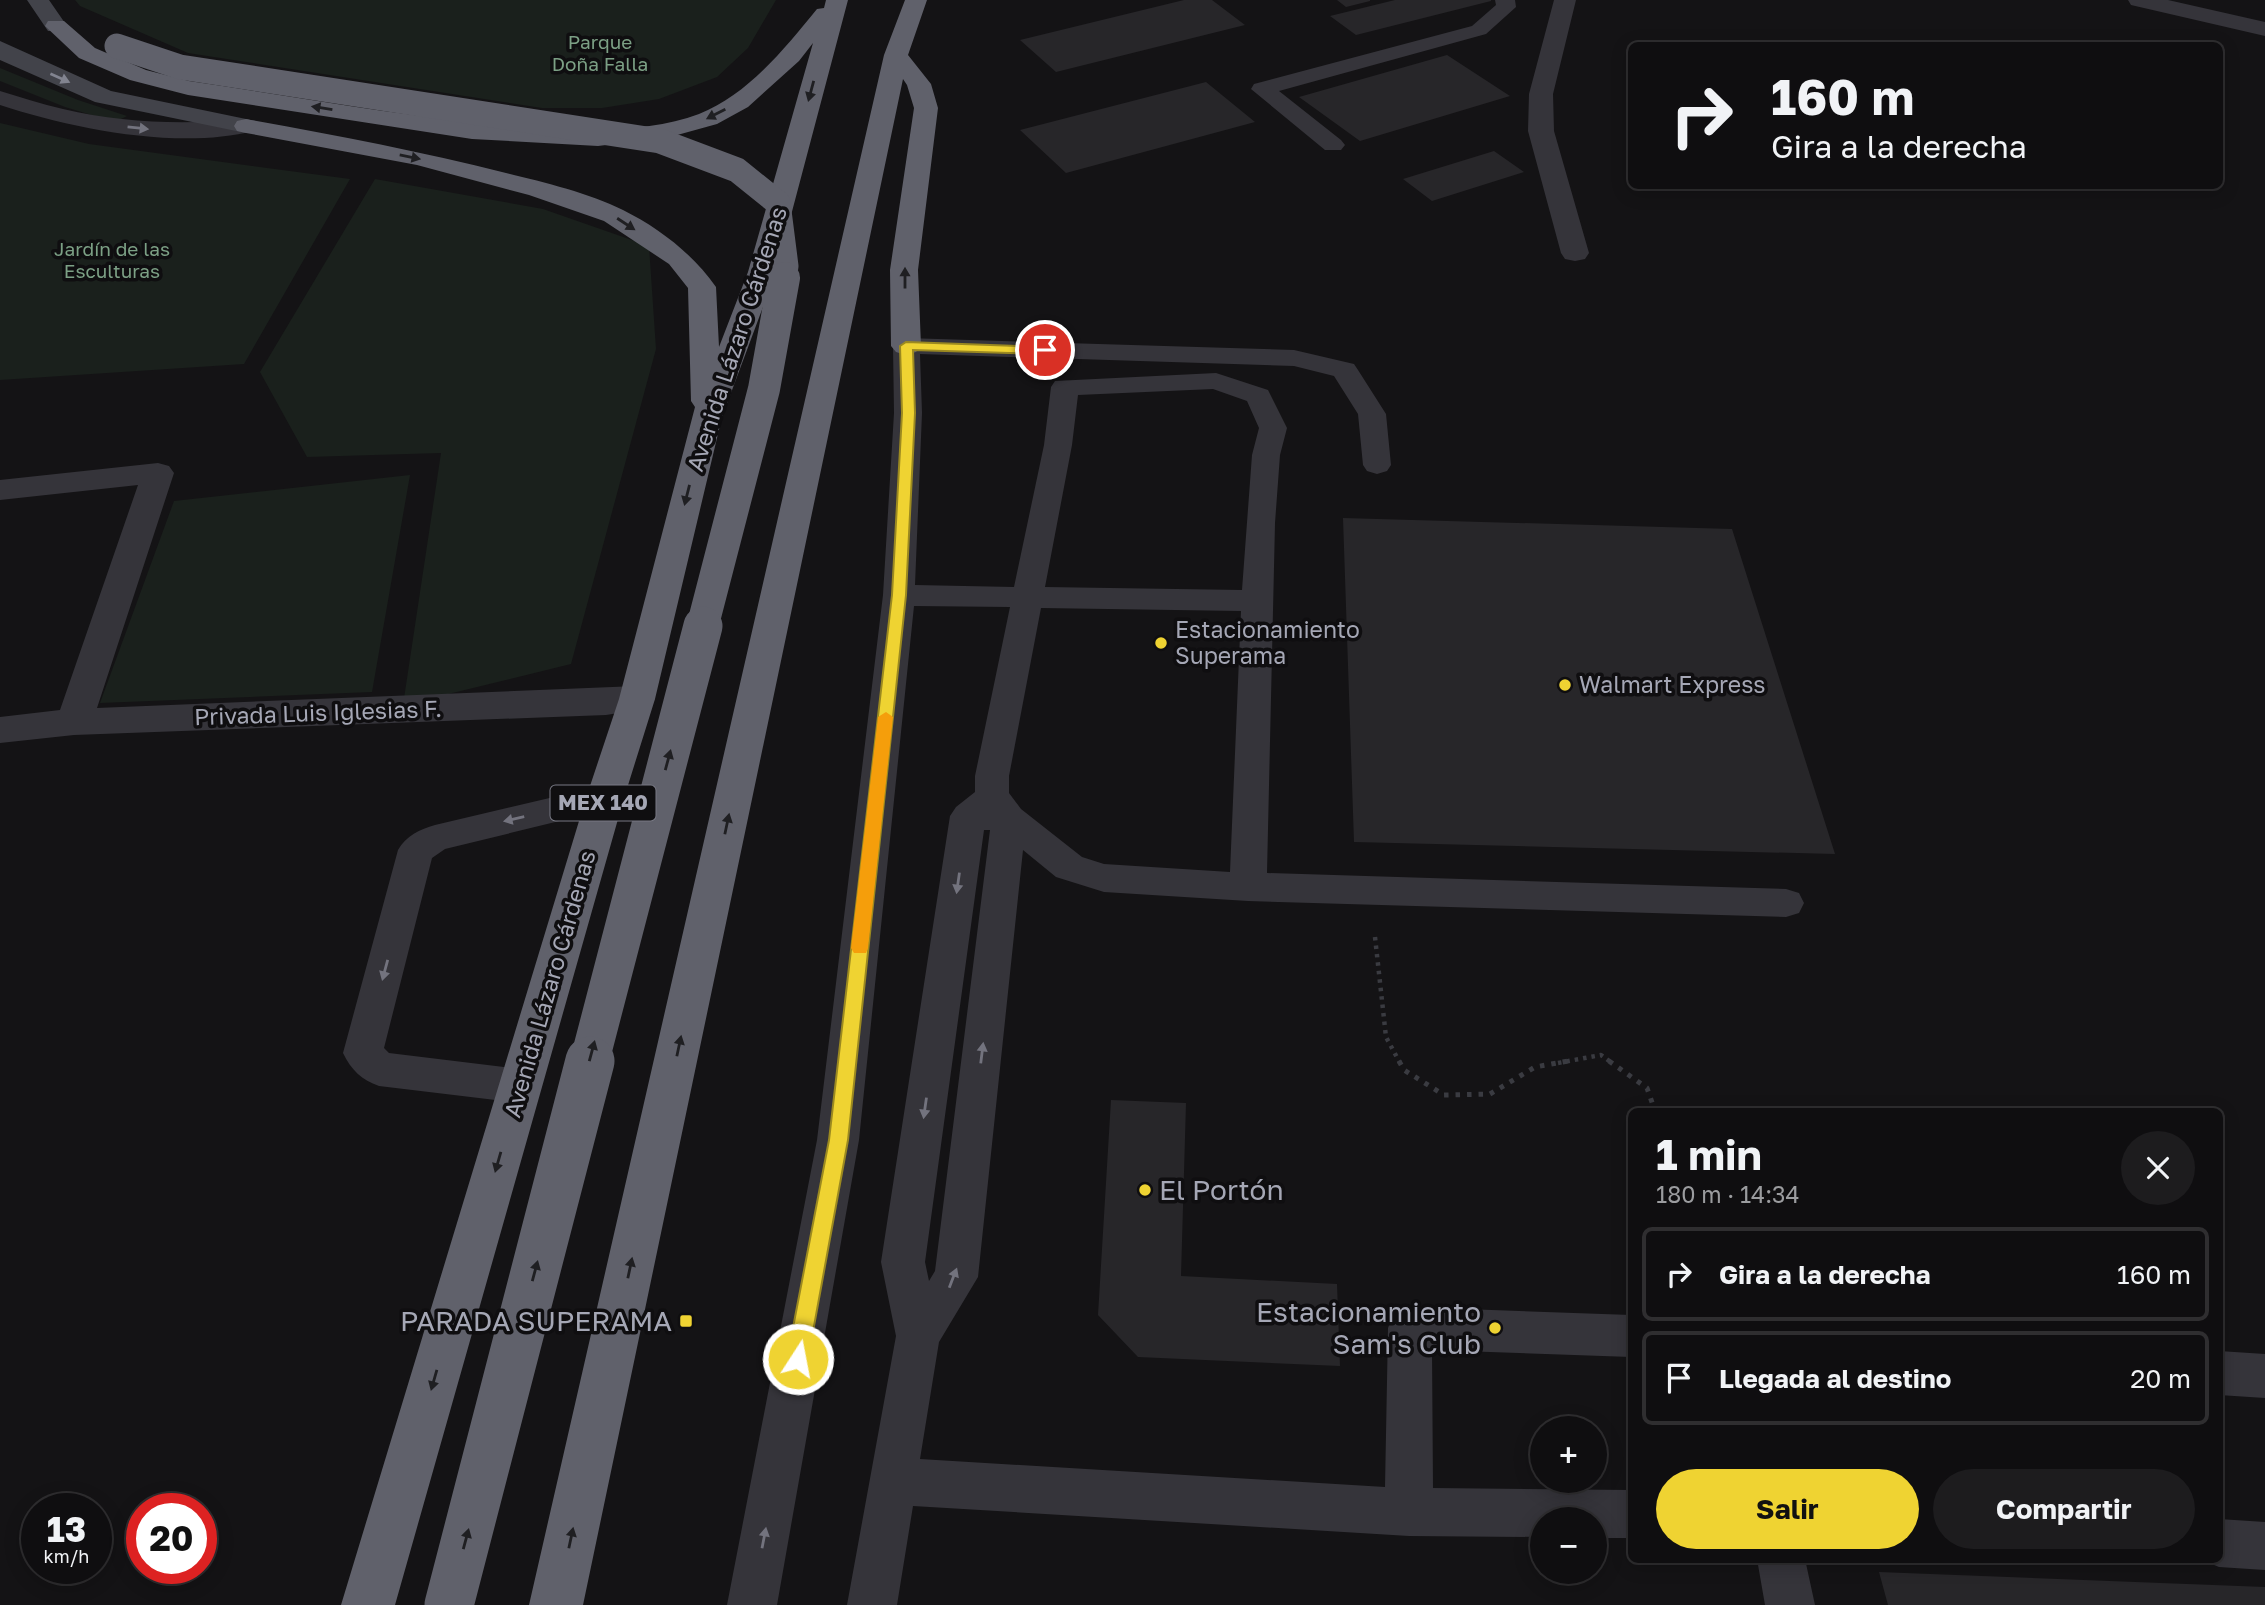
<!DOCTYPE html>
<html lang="es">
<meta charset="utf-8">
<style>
:root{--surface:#0f0e10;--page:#1d1c1e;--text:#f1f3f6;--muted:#9b9c9f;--line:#2f2e30;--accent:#efd332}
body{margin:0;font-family:"Golos Text",sans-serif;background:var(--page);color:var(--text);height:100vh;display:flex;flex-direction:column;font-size:26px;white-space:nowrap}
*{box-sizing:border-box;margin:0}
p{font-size:23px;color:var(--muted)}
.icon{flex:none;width:38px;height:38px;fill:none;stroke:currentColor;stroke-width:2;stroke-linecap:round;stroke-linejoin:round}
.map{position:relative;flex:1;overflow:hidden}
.sheet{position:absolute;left:1628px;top:1108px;width:595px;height:455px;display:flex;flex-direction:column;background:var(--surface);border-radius:10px;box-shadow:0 4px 18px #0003,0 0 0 2px var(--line)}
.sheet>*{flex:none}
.banner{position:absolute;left:1628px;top:42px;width:595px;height:147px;border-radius:10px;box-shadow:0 4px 18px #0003,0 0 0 2px var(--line);background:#0f0e10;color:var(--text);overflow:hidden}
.controls{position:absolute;left:1530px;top:1416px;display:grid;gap:14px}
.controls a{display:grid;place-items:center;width:77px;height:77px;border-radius:50%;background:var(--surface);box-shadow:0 4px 18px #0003,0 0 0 2px var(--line);font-size:35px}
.speed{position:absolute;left:21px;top:1493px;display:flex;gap:14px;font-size:35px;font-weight:700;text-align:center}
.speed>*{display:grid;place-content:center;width:91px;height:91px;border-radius:50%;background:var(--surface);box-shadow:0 4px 18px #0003,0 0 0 2px var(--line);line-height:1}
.speed small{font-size:18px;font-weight:400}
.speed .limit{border:10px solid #d22;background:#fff;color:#111}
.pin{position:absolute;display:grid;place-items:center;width:60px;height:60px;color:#fff;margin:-30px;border:4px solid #fff;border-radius:50%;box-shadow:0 2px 7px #0007}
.me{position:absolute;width:77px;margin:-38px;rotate:11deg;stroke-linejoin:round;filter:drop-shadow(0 0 5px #0008)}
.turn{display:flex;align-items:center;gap:24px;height:147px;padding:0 28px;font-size:32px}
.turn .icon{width:91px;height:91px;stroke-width:2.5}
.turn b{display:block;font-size:49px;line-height:60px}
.round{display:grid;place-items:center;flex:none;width:74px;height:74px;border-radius:37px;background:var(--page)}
.head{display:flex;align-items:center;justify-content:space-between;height:119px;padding:0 28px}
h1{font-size:42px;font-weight:700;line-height:52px}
.cta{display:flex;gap:14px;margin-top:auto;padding:14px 28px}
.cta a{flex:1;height:80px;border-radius:42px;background:var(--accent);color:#111;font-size:28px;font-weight:700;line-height:80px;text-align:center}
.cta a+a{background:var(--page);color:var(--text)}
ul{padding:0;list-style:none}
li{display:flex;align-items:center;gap:21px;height:94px;margin:0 14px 10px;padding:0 14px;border:4px solid var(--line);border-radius:10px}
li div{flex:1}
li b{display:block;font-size:26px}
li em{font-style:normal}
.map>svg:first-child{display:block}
.green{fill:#1a201c}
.building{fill:#272629}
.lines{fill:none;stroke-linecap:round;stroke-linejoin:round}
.path-far1{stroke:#3a3b41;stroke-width:4.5;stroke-dasharray:3.5 5;stroke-linecap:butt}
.path{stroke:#3a3b41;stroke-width:5;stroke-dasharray:4.5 7;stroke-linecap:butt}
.lane{fill:#35343a;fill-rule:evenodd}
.street{fill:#35343a;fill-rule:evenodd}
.secondary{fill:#42434a;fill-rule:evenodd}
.highway{fill:#60616b;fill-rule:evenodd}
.highway-bridge-far3{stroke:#60616b;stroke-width:25}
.highway-bridge-far2{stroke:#60616b;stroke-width:32}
.highway-bridge-far1{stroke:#60616b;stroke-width:39}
.highway-bridge{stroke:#60616b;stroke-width:49}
.oneway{fill:#828490}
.oneway2{fill:#1f1f22}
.oneway3{fill:#73737e}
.route{fill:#efd332;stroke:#9b8920;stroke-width:2}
.slow{fill:#f59e0b}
.poi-dot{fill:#efd332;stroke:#0f0e10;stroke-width:2.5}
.labels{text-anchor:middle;stroke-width:7;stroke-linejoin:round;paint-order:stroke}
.far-park-label{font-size:19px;fill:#7ca085;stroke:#0f0e10}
.shield{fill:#0f0e10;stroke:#787984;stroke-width:2}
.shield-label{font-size:21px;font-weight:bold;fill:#a5a7b5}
.street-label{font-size:23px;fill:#a5a7b5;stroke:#0f0e10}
.poi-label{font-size:23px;fill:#a5a7b5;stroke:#0f0e10;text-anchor:start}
.near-poi-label{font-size:28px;fill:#a5a7b5;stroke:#0f0e10;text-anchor:end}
</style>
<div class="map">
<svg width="2265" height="1605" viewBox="0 0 2265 1605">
<rect width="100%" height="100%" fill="#141315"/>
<path class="green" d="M75 0H776L748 48 717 77 659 99 602 108H542L188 53 80 6Z
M0 68 78 100 127 116 115 122 65 107 0 81Z
M0 123 89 144 350 179 244 364 0 380Z
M375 179 543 209 649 246 656 349 571 664 403 705 441 453 307 457 260 372Z
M410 475 372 692 100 703 174 501Z"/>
<path class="building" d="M1184 0H1212L1245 25 1056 72 1020 40Z
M1337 0H1370V1L1346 7Z
M1395 0H1491V1L1356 35 1330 16Z
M1447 55 1510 96 1360 141 1299 97Z
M1206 82 1255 122 1066 173 1020 130Z
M1494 151 1524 172 1432 201 1403 179Z
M1343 518 1732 529 1835 854 1354 842Z
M1111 1100 1186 1103 1181 1276 1337 1284 1340 1366 1138 1357 1098 1315Z
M1879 1572 2265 1587V1605H1888Z"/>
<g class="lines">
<path class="path-far1" d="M1375 937 1386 1037 1400 1063
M1558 1063 1601 1055 1612 1063"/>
<path class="path" d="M1399 1061 1404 1070 1444 1095 1490 1094 1535 1067 1568 1061
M1609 1061 1647 1088 1655 1111"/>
<path class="lane" d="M1495 0H1515L1516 7 1486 34 1279 91 1341 140 1345 145 1341 150H1325L1251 89 1254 84 1472 26 1496 5Z
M0 91C21 97 41 104 63 109 123 123 184 125 246 119L254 121 257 126 254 131C178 150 73 129 0 105Z
M906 338 1294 350 1354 364 1358 370 1386 414 1391 465 1387 471 1377 474 1367 471 1363 465 1358 414 1334 376 1294 366 920 354 922 413 915 585 1014 587 1044 445 1051 387 1055 381 1216 373 1268 390 1287 428 1280 455 1275 523 1267 873 1786 889 1799 893 1804 903 1799 913 1786 917 1248 901 1104 892 1056 877 1023 850 978 1277 939 1342 920 1459 1385 1487 1388 1328 1394 1313 1410 1307 1631 1315V1357L1432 1350 1433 1488 1631 1490V1538H1594V1519H1542V1537L1409 1536 913 1506 897 1605H847L896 1336 881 1262 950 816 956 807 975 792V776L1010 607 914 606 859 1140 777 1605H727L817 1140 883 595 894 413 893 346 897 340ZM1213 389 1247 401 1259 428 1252 455 1242 590 1045 587 1072 445 1078 395ZM1041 608 1241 611 1230 872 1104 864 1082 857 1021 809 1009 793V776ZM984 830H990L935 1271 929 1281 925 1262Z
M605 785 617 789 622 798 617 807 445 849 432 858 384 1048 389 1053 520 1069 534 1074 540 1086 534 1098 520 1103 379 1086C362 1080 351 1070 343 1053L398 850C406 836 420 829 435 825Z
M2219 1351 2265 1354V1398L2219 1395Z
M2219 1519 2265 1522V1570L2219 1567 2202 1560 2219 1559Z
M1757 1559H1805L1815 1605H1765Z"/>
<path class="street" d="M1554 0H1576L1553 94 1554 131 1589 253 1585 259 1575 261 1565 259 1561 253 1528 131 1529 94Z
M2128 0H2168L2265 22V36L2131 5Z
M158 463 169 466 174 473 97 708 637 686 650 690 655 699 650 708 606 715 74 735 0 743V717L60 710 138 485 0 500V480Z"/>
<path class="secondary" d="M27 0H49L67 26 64 31H48Z
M0 41 111 91 246 119 255 121 258 126 255 131 246 133 95 102 0 60Z"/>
<path class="highway" d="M826 0H848L776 272 722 417 655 699 624 798 395 1605H341L586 798 619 699 695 407 691 401 688 288 669 264 604 221 529 195 417 165 246 133 237 131 234 126 237 121 246 119C334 135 420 151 506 173 543 182 589 193 623 210 659 228 693 254 716 287L719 347 748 272 813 43 799 61 748 107 717 124 670 137 598 146 472 139 188 95 130 80 79 58 45 26 48 21H64L95 48 146 70 189 81C306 98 423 121 541 127 591 130 652 132 699 114 748 95 785 48 817 9L824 8Z
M905 0H927L908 55 931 84 938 108 918 270 921 346 916 352 906 355 896 352 891 346 890 270 914 108 907 85 903 79 583 1605H529L884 55Z"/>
<path class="highway-bridge-far3" d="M117 46 180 67 660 141 737 170 778 203 786 266 784 280"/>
<path class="highway-bridge-far2" d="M702 628 764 389 784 278"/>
<path class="highway-bridge-far1" d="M589 1063 703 626"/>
<path class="highway-bridge" d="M449 1605 590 1061"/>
</g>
<defs><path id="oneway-solid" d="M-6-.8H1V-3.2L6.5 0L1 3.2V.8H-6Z" transform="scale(1.75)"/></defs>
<use class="oneway" href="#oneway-solid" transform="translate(60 78) rotate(24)"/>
<g class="oneway2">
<use href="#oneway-solid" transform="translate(811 91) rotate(105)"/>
<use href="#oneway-solid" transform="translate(322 108) rotate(-171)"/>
<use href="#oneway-solid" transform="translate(716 114) rotate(153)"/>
<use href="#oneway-solid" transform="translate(410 157) rotate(11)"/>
<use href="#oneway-solid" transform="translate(626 224) rotate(33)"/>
<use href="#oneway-solid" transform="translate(905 278) rotate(-90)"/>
<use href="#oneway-solid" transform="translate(687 495) rotate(104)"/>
<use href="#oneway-solid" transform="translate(668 760) rotate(-75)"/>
<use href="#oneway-solid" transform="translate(727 824) rotate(-78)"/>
<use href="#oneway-solid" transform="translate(679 1046) rotate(-78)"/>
<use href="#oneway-solid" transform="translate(592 1051) rotate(-75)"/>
<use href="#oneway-solid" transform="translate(498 1162) rotate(106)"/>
<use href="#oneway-solid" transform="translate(630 1268) rotate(-78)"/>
<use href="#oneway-solid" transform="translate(535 1271) rotate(-75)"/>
<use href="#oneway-solid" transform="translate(434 1380) rotate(106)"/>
<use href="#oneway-solid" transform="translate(571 1538) rotate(-78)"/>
<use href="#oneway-solid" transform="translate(466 1539) rotate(-75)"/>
</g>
<g class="oneway3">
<use href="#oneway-solid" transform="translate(138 128) rotate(6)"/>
<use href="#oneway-solid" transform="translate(514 819) rotate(167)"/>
<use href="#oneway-solid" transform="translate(958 883) rotate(98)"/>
<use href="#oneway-solid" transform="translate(385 970) rotate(105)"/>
<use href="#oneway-solid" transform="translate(982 1053) rotate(-83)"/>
<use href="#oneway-solid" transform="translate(925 1108) rotate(98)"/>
<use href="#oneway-solid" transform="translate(953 1278) rotate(-69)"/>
<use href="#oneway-solid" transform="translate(764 1538) rotate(-79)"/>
</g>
<path class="route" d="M906 342 1045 347 1051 350 1045 354 913 350 915 413 906 595 848 1140 808 1359 805 1366 798 1369 790 1366 787 1359 829 1140 892 595 902 413 900 346Z"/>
<path class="slow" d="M886 712 893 717 868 948 866 953H854L851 948 878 717Z"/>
<g class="poi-dot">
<circle cx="1161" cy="643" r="7"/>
<circle cx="1565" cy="685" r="7"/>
<circle cx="1145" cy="1190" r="7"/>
<rect x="679" y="1314" width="14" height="14" rx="3.5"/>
<circle cx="1495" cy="1328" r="7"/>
</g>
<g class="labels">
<g class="far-park-label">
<text x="600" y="49">Parque<tspan x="600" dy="22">Doña Falla</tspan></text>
<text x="112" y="256">Jardín de las<tspan x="112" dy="22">Esculturas</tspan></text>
</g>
<rect class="shield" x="550.5" y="785.5" width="105" height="35" rx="5"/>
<g class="shield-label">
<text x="603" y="810">MEX 140</text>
</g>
<g class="street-label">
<text transform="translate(737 339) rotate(-72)" y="8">Avenida Lázaro Cárdenas</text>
<text transform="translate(318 713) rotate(-2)" y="8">Privada Luis Iglesias F.</text>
<text transform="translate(550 984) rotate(-74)" y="8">Avenida Lázaro Cárdenas</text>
</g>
<g class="poi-label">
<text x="1175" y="638">Estacionamiento<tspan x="1175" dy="26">Superama</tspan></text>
<text x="1579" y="693">Walmart Express</text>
</g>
<g class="near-poi-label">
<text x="1159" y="1200" text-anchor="start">El Portón</text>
<text x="1481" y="1322">Estacionamiento<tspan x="1481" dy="32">Sam's Club</tspan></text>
<text x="672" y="1331">PARADA SUPERAMA</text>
</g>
</g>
</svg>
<div class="controls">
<a>+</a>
<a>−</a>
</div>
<div class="speed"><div>13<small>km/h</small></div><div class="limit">20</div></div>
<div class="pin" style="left:1045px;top:350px;background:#d93025"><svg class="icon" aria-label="arrive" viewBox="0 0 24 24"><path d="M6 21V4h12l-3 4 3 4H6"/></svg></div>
<svg class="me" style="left:798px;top:1359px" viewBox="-20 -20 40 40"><circle r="17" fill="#efd332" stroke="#fff" stroke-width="3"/><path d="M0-11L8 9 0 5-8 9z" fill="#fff"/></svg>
<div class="banner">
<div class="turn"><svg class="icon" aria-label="right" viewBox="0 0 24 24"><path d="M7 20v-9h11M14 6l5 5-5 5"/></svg><div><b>160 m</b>Gira a la derecha</div></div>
</div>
<section class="sheet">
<div class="head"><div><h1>1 min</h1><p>180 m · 14:34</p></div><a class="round"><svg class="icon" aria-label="close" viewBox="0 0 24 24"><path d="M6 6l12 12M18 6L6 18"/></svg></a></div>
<ul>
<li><svg class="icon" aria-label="right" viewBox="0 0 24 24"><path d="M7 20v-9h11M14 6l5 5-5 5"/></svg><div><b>Gira a la derecha</b></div><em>160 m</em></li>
<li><svg class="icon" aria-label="arrive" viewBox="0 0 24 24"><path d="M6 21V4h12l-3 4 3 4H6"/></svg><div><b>Llegada al destino</b></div><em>20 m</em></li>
</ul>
<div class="cta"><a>Salir</a><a>Compartir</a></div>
</section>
</div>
